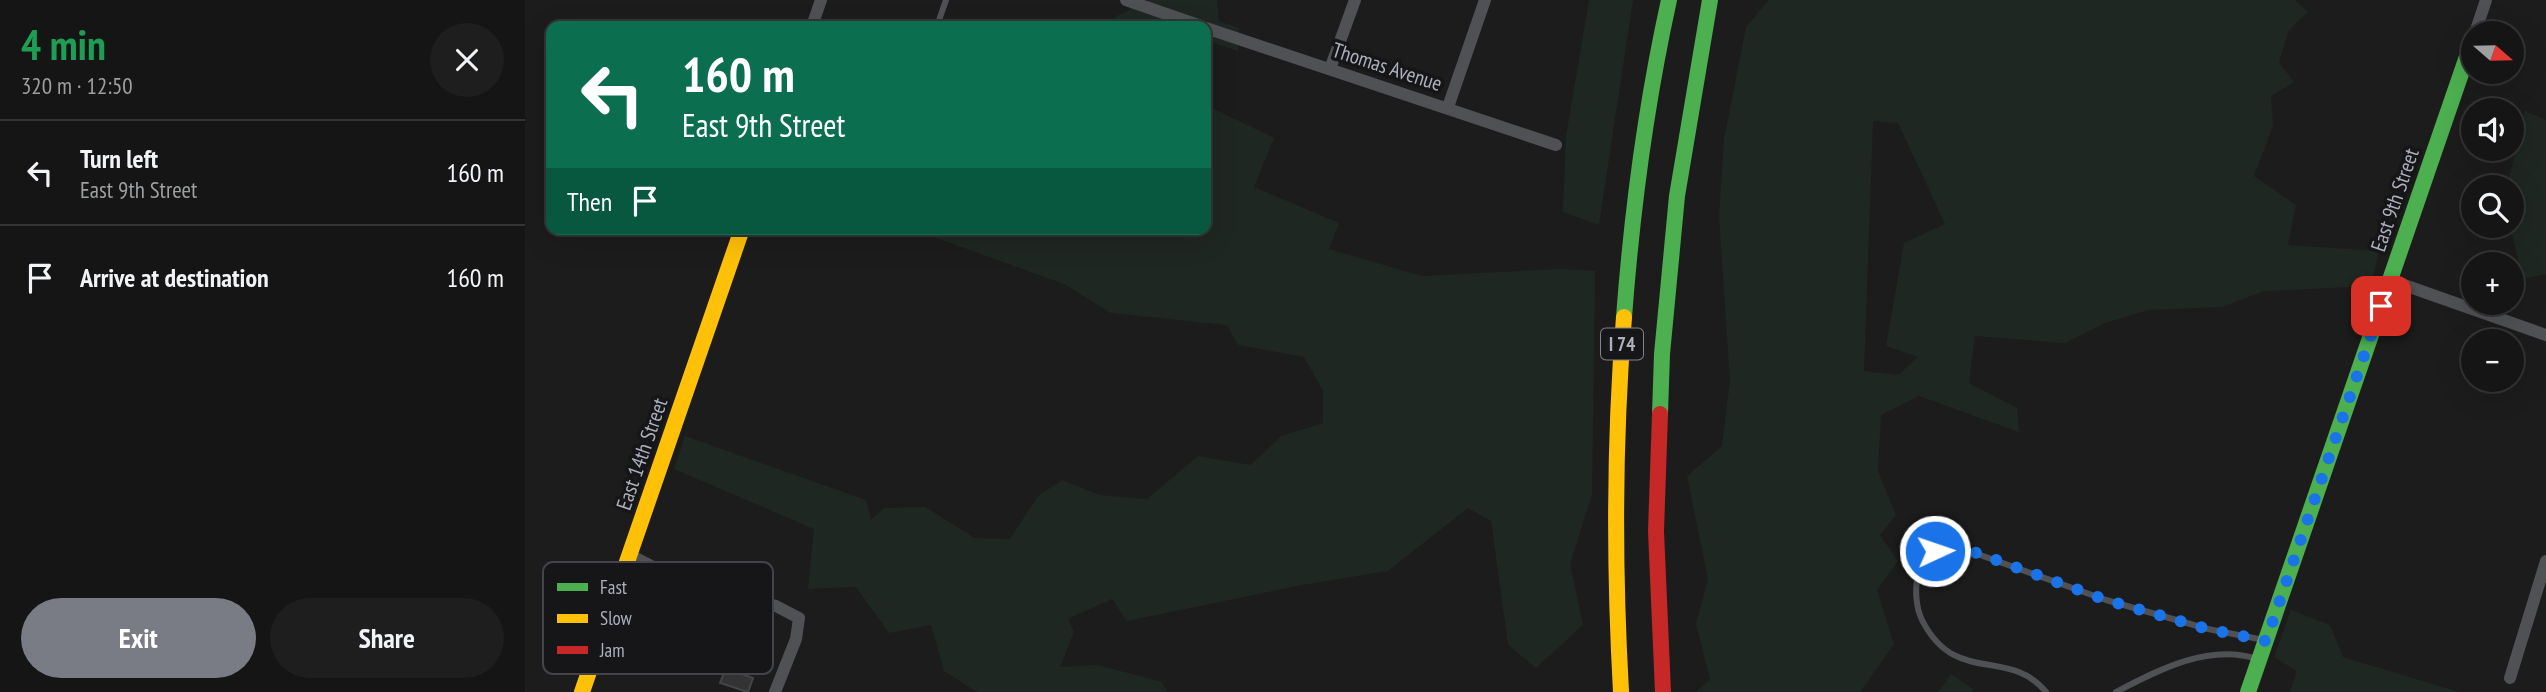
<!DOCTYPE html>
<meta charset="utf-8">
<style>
:root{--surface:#151515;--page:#1e1e1e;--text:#f1f3f6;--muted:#9d9fa0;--line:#343434;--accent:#7a7c85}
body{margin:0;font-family:"PT Sans Narrow",sans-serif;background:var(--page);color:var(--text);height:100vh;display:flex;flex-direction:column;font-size:26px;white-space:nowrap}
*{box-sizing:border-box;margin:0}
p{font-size:23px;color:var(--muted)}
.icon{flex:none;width:38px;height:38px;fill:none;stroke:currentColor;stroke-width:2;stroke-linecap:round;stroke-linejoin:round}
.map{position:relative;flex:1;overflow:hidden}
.side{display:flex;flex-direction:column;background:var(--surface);width:525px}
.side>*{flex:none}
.banner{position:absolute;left:21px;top:21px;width:665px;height:214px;border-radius:14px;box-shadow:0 7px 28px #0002,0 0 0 2px var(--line);background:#0b6e4f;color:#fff;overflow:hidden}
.needle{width:46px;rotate:110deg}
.fabs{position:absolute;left:1936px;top:21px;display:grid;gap:14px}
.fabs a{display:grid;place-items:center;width:63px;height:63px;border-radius:50%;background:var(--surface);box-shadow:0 7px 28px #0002,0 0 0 2px var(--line);font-size:35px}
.pin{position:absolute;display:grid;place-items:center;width:60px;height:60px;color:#fff;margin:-30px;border-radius:14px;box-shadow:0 4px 10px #0006}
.me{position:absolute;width:77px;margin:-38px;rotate:87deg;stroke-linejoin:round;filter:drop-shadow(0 0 5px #0008)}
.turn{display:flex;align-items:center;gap:24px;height:147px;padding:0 21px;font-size:32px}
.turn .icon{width:91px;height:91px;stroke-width:2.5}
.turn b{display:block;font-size:49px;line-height:60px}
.then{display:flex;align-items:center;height:66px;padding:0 21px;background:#0003;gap:14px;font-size:26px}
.round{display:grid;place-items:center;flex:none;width:74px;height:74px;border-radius:37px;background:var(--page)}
.summary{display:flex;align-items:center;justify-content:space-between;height:119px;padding:0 21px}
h1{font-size:42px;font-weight:800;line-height:52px;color:#1e9e55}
.primary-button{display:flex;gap:14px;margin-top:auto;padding:14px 21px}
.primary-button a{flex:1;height:80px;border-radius:42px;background:var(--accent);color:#fff;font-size:28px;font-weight:800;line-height:80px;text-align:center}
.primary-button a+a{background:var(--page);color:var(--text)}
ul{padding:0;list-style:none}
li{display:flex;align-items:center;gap:21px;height:105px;padding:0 21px;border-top:2px solid var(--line)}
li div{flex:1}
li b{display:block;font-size:26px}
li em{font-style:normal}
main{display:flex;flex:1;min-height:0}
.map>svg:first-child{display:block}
.green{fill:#1f2722;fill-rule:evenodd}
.building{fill:#333334;stroke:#444548;stroke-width:2}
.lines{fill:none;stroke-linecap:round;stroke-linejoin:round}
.lane{stroke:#505155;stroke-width:6}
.street{stroke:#505155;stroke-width:12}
.fast{stroke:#4caf50;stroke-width:16}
.slow{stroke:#ffc107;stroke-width:16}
.jam{stroke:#c62828;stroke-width:16}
.route{stroke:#1a73e8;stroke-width:12;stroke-dasharray:0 21.6}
.labels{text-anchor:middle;stroke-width:7;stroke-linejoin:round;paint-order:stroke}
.shield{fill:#161618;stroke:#80828c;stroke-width:2}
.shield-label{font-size:19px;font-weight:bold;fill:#adb0bd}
.street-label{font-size:21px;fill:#adb0bd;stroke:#161618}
.key{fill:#161618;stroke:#43444a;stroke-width:2}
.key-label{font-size:19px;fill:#adb0bd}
</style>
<main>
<section class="side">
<div class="summary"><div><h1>4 min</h1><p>320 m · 12:50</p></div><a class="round"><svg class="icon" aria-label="close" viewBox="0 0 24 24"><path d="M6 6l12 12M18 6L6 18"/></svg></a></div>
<ul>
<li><svg class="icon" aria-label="left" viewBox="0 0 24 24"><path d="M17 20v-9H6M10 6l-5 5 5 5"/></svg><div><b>Turn left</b><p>East 9th Street</p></div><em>160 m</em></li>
<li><svg class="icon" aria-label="arrive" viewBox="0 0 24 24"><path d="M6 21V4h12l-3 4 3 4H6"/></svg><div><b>Arrive at destination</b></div><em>160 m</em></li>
</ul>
<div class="primary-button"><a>Exit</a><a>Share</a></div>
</section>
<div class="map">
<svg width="2021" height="692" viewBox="0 0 2021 692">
<rect width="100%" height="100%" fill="#1c1c1c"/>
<path class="green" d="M624 0H692L694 21 714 28 713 51 685 42 681 53V26H572Z
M1064 0H1108L1074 225 1038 212 1041 136Z
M1244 0H1770L1783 12 1764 30 1754 62 1769 82 1746 96 1748 126 1729 176 1771 205 1763 245 1854 251 1846 286 1739 291 1697 307 1624 310 1580 323 1540 343 1450 336 1444 383 1492 408 1494 432 1394 396 1356 415 1353 471 1371 515 1355 535 1373 561 1352 590 1369 644 1335 692H1171L1185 679 1171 624 1183 579 1162 476 1197 446 1205 381 1194 216 1199 139 1221 27ZM1348 121 1373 123 1420 224 1379 243 1361 346 1393 357 1373 375 1339 371Z
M681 105 749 138 729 187 814 223 804 249 897 276 1034 269 1070 271 1067 495 1045 564 1058 625 1011 668 983 645 966 521 943 508 863 571 777 585 602 621 587 599 543 619 549 632 535 667 573 665 637 682 642 692H452L419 671 406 625 364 633 331 587 283 589 289 529 149 469 160 436 341 500 346 520 359 508 400 507 450 538 485 539 513 496 537 480 575 495 622 499 673 456 726 465 756 436 798 423V391L779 357 713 345 702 325 586 313 539 284 406 236 403 229H681Z
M2000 111 2021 120V274L1998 279 1985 226 1986 187H1982Z
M1766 610 1805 625 1818 657 1934 692H1765L1772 671 1749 657Z
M1426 674 1449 690 1447 692H1413Z"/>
<path class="building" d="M201 668 228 678 223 692 195 683Z"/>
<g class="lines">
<path class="lane" d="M412 26 421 0
M1521 692C1483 646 1431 687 1397 620 1391 608 1389 587 1394 573 1400 556 1413 548 1430 546L1581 600 1683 629 1739 640
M1591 692C1633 670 1684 643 1732 659"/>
<path class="street" d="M601 0 676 26
M287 26 296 0
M681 28 1031 145
M1950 33 1961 0
M805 69 830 0
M923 107 960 0
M1865 280 2021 335
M105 555 142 574 251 606 274 618 271 639 250 692
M1985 678 2021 561"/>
<path class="fast" d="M1099 317C1107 211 1121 104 1144 0
M1135 414 1137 354 1152 196 1185 0
M1723 692 1948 39"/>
<path class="slow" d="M57 692 217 229
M1096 692C1089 567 1089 442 1099 317"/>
<path class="jam" d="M1135 414 1131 531 1138 692"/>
</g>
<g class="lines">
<path class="route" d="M1410 551 1430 545 1438 548 1581 600 1683 629 1741 641 1856 306"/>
</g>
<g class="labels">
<rect class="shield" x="1076" y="328.5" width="42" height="31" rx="5"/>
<g class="shield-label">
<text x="1097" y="351">I 74</text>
</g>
<g class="street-label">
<text transform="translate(862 67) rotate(18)" y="7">Thomas Avenue</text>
<text transform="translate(1870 200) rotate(-71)" y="7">East 9th Street</text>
<text transform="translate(117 454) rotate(-71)" y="7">East 14th Street</text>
</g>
</g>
<rect x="18" y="562" width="230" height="112" rx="10" class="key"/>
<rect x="32" y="583" width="31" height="8" fill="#4caf50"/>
<rect x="32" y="614" width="31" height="9" fill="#ffc107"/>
<rect x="32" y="646" width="31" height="8" fill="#c62828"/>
<g class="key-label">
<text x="75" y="594">Fast</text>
<text x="75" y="625">Slow</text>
<text x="75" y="657">Jam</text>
</g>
</svg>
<div class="fabs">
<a><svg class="needle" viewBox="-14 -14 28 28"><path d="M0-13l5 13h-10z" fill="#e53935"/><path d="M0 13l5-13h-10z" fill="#9d9fa0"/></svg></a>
<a><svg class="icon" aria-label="sound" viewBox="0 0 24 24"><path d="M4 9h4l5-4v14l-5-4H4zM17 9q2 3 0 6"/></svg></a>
<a><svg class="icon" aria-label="search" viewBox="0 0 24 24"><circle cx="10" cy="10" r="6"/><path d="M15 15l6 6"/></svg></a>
<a>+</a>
<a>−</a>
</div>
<div class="pin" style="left:1856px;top:306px;background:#d93025"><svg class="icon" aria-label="arrive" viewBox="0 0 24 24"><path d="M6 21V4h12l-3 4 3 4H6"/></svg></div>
<svg class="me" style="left:1410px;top:551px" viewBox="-20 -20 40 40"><circle r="17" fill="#1a73e8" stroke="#fff" stroke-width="3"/><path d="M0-11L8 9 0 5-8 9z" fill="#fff"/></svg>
<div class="banner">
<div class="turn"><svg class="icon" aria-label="left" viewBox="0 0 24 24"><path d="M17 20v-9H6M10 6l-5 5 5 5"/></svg><div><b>160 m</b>East 9th Street</div></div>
<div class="then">Then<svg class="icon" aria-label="arrive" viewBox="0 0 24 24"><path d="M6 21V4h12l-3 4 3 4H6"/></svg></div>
</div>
</div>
</main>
